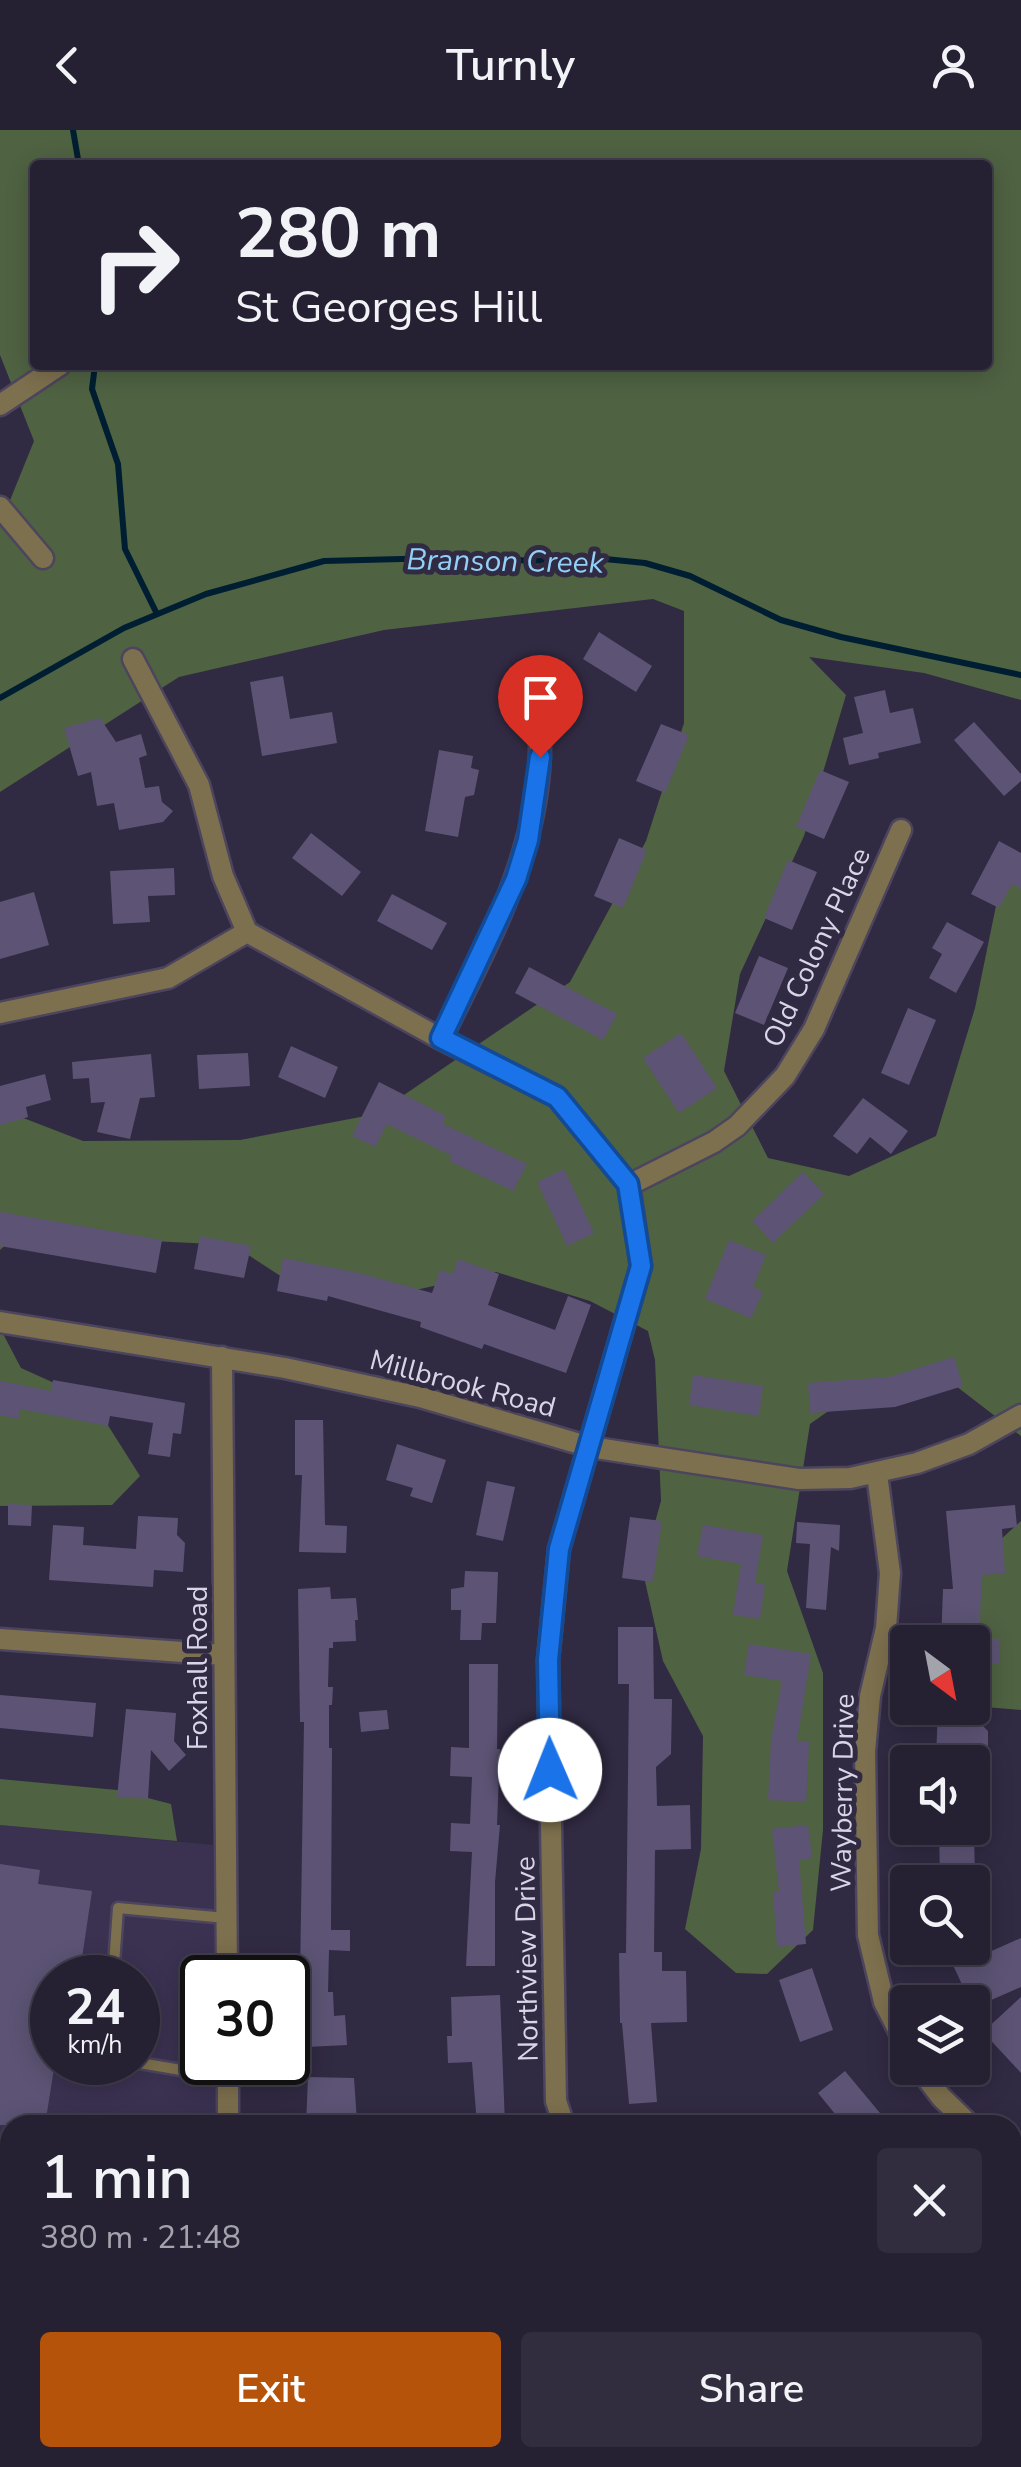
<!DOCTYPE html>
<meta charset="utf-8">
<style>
:root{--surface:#252032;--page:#312d3e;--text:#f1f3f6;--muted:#a3a3ac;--line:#423e4d;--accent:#b45309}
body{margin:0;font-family:"Nunito Sans",sans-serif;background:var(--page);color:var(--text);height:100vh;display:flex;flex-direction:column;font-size:38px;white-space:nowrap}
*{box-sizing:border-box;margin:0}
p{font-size:32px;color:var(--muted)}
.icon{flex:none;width:55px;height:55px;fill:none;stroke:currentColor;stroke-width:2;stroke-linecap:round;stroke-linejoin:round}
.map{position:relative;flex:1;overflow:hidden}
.sheet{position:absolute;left:0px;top:1985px;width:1022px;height:352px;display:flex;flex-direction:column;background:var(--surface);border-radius:30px 30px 0 0;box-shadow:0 5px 25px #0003,0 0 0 2px var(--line)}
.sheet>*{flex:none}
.hud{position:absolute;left:30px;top:30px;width:962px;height:210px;border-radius:10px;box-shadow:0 5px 25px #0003,0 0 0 2px var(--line);background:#252032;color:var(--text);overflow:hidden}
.needle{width:65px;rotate:148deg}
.buttons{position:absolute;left:890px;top:1495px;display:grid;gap:20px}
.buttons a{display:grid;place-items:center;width:100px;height:100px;border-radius:10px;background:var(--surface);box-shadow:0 5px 25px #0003,0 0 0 2px var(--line);font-size:50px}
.speed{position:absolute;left:30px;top:1825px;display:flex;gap:20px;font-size:50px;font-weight:700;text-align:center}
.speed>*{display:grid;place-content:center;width:130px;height:130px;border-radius:50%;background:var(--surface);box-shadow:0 5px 25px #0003,0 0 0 2px var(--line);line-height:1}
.speed small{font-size:25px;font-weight:400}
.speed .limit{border:5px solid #111;border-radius:15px;background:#fff;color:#111}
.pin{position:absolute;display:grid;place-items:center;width:85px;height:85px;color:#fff;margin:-102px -42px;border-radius:50% 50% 50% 0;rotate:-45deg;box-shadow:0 0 10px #0007}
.pin .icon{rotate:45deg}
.me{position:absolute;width:110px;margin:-55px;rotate:359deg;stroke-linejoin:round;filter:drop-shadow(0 0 8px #0008)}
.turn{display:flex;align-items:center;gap:35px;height:210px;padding:0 40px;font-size:45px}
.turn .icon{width:130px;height:130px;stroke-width:2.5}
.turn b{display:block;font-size:70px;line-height:85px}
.round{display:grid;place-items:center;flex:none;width:105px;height:105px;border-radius:10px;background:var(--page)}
.overview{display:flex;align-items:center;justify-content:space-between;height:170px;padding:0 40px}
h1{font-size:60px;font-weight:600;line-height:75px}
.primary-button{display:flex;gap:20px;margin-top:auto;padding:20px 40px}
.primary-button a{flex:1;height:115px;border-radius:10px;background:var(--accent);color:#fff;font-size:40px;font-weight:600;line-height:115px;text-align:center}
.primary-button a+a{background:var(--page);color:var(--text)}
header{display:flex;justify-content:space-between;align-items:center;height:130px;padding:0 40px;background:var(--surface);font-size:45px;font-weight:600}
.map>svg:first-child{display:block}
.built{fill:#3b3252;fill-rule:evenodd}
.forest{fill:#4f6242;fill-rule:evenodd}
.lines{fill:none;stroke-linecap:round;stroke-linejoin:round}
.stream{stroke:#001e31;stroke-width:6}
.building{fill:#5d5475}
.service-casing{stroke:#4c455d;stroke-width:15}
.minor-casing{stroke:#4c455d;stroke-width:25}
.service{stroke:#7d704e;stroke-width:10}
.minor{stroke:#7d704e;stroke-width:20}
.route-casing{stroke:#114b97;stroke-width:25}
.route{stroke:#1a73e8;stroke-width:18}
.labels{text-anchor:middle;stroke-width:10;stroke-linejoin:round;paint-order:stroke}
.street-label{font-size:28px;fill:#d9d5e6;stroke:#312a43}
.water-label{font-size:30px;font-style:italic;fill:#93d0f8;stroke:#312a43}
</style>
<header><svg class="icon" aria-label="back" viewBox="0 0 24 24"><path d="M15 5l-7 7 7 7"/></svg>Turnly<svg class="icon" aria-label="person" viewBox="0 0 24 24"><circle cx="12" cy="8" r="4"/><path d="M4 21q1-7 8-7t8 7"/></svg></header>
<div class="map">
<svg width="1021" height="2337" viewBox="0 0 1021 2337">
<rect width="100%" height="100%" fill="#312a43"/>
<path class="built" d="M0 1695 213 1715 215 1847 202 1848V1932L217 1933 218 1995H10V2306L0 2301ZM52 1848H138V1932H52Z
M67 2328H172L171 2337Z"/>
<path class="forest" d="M0 0H1021V570L924 543 809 527 846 565 804 706 740 844 724 941 768 1028 849 1046 936 1006 975 878 998 766 1021 724V1306L952 1253 854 1263 810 1294 787 1441 823 1543V1700L813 1800 767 1844 736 1843 685 1799 701 1719 703 1606 663 1531 642 1438 661 1371 655 1230 648 1201 590 1171 496 1142 389 1166H311L233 1115 111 1109 9 1112 0 1120V979L83 1011 240 1010 376 984 570 852 646 711 684 593V481L653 469 384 500 179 547 0 662V395L34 311 0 225ZM35 35H988V235H35Z
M0 1198 21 1238 92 1270 140 1346 112 1375 0 1376Z
M1021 1391V1580L973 1576 972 1512H940L966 1441Z
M0 1649 117 1660 171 1674 177 1711 0 1695Z
M0 2301 10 2306V2328H67L152 2337H0Z"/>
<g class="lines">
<path class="stream" d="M73 0 79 35
M95 235 92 259 118 334 125 419 157 484
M0 568 124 498 206 464 324 431 478 427 531 431 595 428 645 433 690 446 781 490 841 507 1021 545"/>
</g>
<path class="building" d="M599 502 652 536 636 562 583 529Z
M283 546 290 589 332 582 337 613 262 626 250 552Z
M885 560 890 583 913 578 921 613 878 623 879 628 849 635 843 608 863 603 854 567Z
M100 588 116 612 141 604 147 625 139 628 145 658 159 656 162 672 173 681 163 692 119 700 114 673 97 676 91 642 78 646 64 598Z
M974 592 1021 644V651L1004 666 954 610Z
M661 594 689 605 665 663 636 651Z
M439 620 473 626 471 638 479 640 474 665 465 667 458 707 425 701Z
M820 640 849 652 824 709 796 697Z
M311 703 361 742 342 766 292 728Z
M619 708 647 720 623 778 594 766Z
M999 711 1021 723V759L1012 754 999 778 971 764Z
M788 730 817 742 792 800 764 788Z
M174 738 175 765 148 766 150 792 113 794 110 741Z
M34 762 49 815 0 829V772Z
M392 764 447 793 432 820 377 791Z
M947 792 984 812 956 863 929 848 942 824 932 818Z
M759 826 788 838 764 895 735 883Z
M529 837 617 884 603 910 515 863Z
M908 878 936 890 909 955 881 943Z
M681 903 717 958 679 983 643 928Z
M291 916 338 937 325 968 278 947Z
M248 923 250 956 199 959 197 925Z
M151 924 155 967 140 968 130 1009 97 1002 105 972 91 973 89 948 73 949 72 932Z
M45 944 51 970 26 977 28 987 0 995V956Z
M379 952 446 986 443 994 527 1034 513 1061 449 1031 452 1026 387 994 375 1017 352 1006Z
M863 968 908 1001 891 1024 870 1007 857 1024 833 1006Z
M564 1039 594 1103 567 1116 537 1052Z
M803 1042 824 1064 773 1113 752 1091Z
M0 1082 162 1110 156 1143 0 1116Z
M200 1106 251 1116 244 1148 194 1139Z
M729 1110 766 1125 753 1157 763 1162 751 1188 705 1169Z
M283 1128 359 1143 432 1163 440 1140 453 1144 458 1129 499 1144 488 1175 555 1200 568 1166 591 1175 566 1243 484 1214 482 1219 420 1197 421 1192 328 1166 327 1171 277 1161Z
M954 1227 963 1256 895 1277 810 1283 808 1253 889 1247Z
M693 1245 763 1256 759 1286 689 1275Z
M53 1250 185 1273 181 1304 173 1303 170 1327 148 1324 153 1293 110 1286 108 1296 20 1279 18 1289 0 1285V1251L51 1261Z
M295 1290H323L325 1395 347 1396 346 1423 299 1422 302 1345H295Z
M397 1314 446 1330 432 1373 410 1366 413 1358 386 1350Z
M487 1351 515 1357 503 1411 476 1405Z
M8 1374 32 1375 31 1396 8 1395Z
M1015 1375 1017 1397 1002 1399 1005 1443 982 1445 979 1508 1000 1509 999 1534 972 1533V1512H941L943 1459H953L946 1381Z
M138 1386 178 1388 177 1405 185 1413 183 1442 154 1440 153 1457 49 1450 53 1395 84 1397 83 1415 136 1419Z
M630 1387 662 1391 653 1452 622 1448Z
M797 1392 840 1395 839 1421 831 1417 826 1480 806 1478 810 1414 796 1413Z
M703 1395 763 1405 755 1453 765 1455 760 1489 733 1485 741 1434 697 1426Z
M465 1441 498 1442 496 1493H482L481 1510H460L461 1480H451V1459L464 1457Z
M330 1457 331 1469 356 1468 358 1490H355L356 1511 333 1512V1518H329L328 1557H333L332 1575H329V1618H332L331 1800H350V1821L329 1820 328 1862H333L334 1886 345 1885 347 1915 307 1917 304 1847H300L304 1592H300L298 1459Z
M618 1497H653L654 1569H672L671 1624 656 1637 657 1676 690 1675 691 1719 655 1720 654 1822H662V1841H686L687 1892 651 1893 657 1972 629 1974 622 1893H620L619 1823H626L629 1554H618Z
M749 1514 811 1524 797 1611 809 1612 806 1672 768 1670 771 1610 782 1551 744 1545Z
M469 1534H498L497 1619H500L497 1695H500L495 1752V1836H466L472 1722 450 1721 451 1693 470 1694 472 1647 450 1646 451 1617 469 1618Z
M0 1565 96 1573 93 1607 0 1598Z
M938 1578H975V1588L988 1601V1621L972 1620V1629L936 1628Z
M126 1579 176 1583 174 1611 186 1625 169 1641 151 1620 148 1669 117 1667Z
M387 1580 389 1599 361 1602 359 1582Z
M808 1695 812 1728 799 1730 806 1814 777 1817 773 1762 779 1761 772 1699Z
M939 1698H974L975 1752H940Z
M0 1734 40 1740 38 1754 92 1761 79 1848H52L55 1932 45 1995H0Z
M1021 1808V1857L973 1878 945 1818H984L987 1823Z
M812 1838 833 1900 800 1912 779 1850Z
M500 1865 505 1995H477L472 1932 448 1933 447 1906H452L451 1867Z
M1021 1867V1943L983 1902Z
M845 1941 890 1995H844L818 1963Z
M308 1947 354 1948 357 1991 306 1995Z"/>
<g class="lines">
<g class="service-casing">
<path id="service" d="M113 1848 118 1778 226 1788
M134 1932 228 1948
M0 2104 10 2106
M1 2279 10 2204"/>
</g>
<g class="minor-casing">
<path id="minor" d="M0 275 60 235
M0 377 43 428
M133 529 199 655 223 746 247 802 441 909 557 967 629 1055 641 1136 559 1419 548 1530 556 1971 564 1995
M0 883 168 848 247 802
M441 909C487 814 541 721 540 613
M629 1055 714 1012 737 996 785 946 814 899 901 700
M0 1192 285 1238 420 1267 590 1317 799 1349 850 1348 917 1333 969 1314 1021 1285
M222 1227 227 1848
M877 1344 890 1443 886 1498 870 1566 865 1621 868 1805 884 1872 908 1919
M0 1509 224 1525
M228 1932V1995
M919 1938 941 1967 970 1995
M1012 2036 1021 2044
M1012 2176 1021 2168
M183 2337 185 2328
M843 2337 857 2328"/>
</g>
<use href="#service" class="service"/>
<use href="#minor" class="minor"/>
</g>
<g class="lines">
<g class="route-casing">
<path id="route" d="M540 627 528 710 516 749 441 908 557 967 628 1054 641 1136 559 1419 548 1530 550 1640"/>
</g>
<use href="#route" class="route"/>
</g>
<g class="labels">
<g class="street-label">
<text transform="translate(816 817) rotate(-65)" y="10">Old Colony Place</text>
<text transform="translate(463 1253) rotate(15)" y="10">Millbrook Road</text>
<text transform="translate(197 1538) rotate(-90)" y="10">Foxhall Road</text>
<text transform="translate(842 1663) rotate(-89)" y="10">Wayberry Drive</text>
<text transform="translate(526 1829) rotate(-91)" y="10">Northview Drive</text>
</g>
<g class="water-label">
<text transform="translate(505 431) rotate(1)" y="10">Branson Creek</text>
</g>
</g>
</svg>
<div class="buttons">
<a><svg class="needle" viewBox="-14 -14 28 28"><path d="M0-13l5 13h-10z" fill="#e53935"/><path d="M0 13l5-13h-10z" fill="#a3a3ac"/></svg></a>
<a><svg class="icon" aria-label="sound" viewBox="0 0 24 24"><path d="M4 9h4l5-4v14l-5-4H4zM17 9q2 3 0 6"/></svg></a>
<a><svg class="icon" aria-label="search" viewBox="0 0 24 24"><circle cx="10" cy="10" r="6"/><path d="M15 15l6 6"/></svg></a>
<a><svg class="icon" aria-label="layers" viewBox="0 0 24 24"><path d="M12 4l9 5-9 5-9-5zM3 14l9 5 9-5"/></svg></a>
</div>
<div class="speed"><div>24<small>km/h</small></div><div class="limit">30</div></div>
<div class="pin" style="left:540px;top:627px;background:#d93025"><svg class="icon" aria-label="arrive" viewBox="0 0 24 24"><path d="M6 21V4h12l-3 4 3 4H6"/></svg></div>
<svg class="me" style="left:550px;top:1640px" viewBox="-20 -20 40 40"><circle r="19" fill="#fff"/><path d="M0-13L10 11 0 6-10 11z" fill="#1a73e8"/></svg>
<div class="hud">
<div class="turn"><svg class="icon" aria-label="right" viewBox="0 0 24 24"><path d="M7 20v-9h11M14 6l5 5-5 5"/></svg><div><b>280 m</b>St Georges Hill</div></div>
</div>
<section class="sheet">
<div class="overview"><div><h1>1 min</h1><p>380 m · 21:48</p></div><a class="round"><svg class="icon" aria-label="close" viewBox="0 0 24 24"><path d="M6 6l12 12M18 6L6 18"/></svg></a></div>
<div class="primary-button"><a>Exit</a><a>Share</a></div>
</section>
</div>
